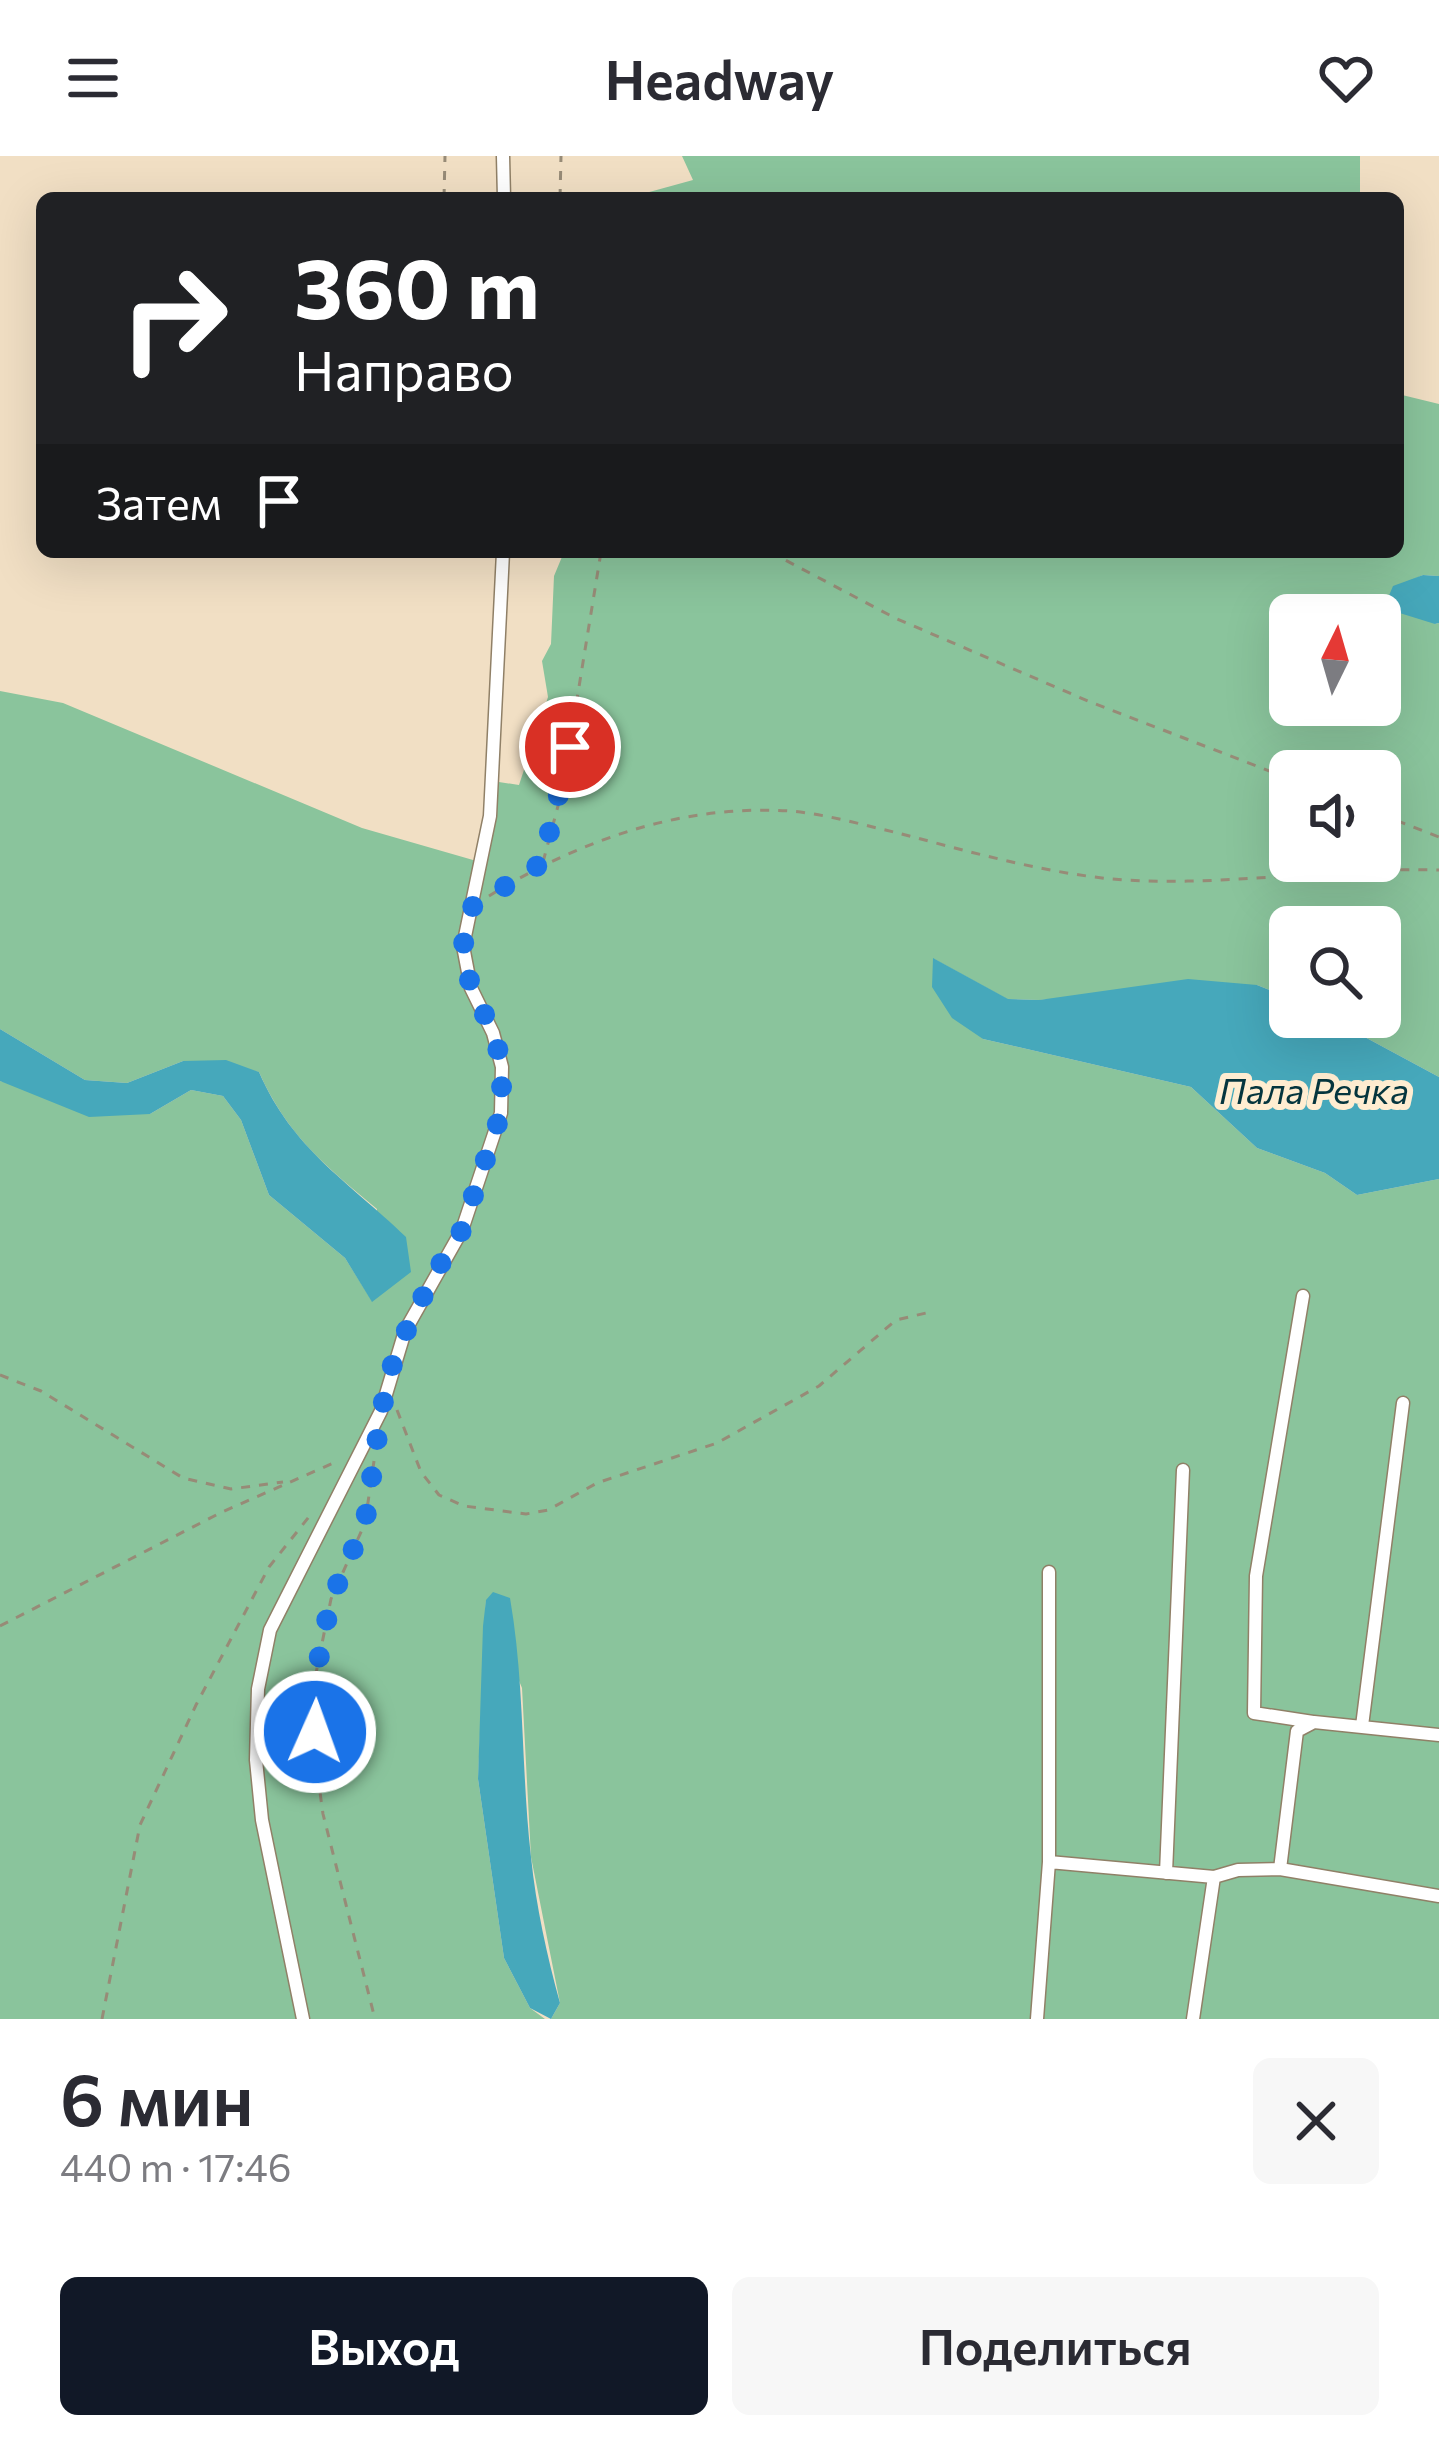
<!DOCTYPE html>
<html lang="ru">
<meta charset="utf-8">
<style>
:root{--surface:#fff;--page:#f7f7f7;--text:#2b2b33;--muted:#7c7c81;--accent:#111827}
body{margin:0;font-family:Commissioner,sans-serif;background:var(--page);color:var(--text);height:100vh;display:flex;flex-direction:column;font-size:45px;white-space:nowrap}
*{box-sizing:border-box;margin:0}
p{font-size:39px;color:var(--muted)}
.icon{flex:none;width:66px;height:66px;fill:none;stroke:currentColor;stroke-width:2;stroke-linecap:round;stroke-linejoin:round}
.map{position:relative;height:1863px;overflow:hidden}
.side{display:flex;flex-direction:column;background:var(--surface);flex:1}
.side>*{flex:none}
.hud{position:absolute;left:36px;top:36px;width:1368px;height:366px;border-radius:18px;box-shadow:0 12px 48px #0002;background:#202124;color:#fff;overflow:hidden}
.needle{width:78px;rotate:5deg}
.tools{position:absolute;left:1269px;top:438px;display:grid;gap:24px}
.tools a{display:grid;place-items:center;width:132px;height:132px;border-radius:18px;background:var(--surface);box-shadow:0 12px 48px #0002;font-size:60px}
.pin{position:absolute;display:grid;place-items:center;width:102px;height:102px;color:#fff;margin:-51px;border:6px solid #fff;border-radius:50%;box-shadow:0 3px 12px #0007}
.me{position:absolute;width:132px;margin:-66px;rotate:2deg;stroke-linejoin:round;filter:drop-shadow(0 0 9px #0008)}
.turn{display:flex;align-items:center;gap:42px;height:252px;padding:0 60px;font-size:54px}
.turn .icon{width:156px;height:156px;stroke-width:2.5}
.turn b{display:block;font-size:84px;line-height:102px}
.then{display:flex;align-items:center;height:114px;padding:0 60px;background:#0003;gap:24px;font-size:45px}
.round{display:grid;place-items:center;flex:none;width:126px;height:126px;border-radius:18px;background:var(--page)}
.summary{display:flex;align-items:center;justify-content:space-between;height:204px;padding:0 60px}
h1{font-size:72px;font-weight:600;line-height:90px}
.primary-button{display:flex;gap:24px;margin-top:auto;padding:24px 60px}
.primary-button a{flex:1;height:138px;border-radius:18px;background:var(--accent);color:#fff;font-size:48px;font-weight:600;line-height:138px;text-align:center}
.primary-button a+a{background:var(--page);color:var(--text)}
header{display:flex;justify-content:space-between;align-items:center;height:156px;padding:0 60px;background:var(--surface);font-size:54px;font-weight:600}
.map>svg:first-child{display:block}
.green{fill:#8ac49c;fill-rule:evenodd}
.water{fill:#46a8bb}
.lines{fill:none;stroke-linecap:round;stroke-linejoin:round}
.street-casing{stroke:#908067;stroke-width:15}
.path{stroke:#978b77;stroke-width:3;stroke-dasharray:9 9;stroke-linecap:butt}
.street{stroke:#fff;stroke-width:12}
.route{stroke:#1a73e8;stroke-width:21;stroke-dasharray:0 37.8}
.labels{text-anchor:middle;stroke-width:12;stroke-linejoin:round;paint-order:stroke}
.water-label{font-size:36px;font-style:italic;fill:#05353e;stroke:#ffedd1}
</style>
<header><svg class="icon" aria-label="menu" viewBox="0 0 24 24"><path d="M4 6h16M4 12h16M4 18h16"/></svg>Headway<svg class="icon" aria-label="heart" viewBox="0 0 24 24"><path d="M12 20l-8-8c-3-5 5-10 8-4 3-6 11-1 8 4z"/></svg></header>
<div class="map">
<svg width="1439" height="1863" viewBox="0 0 1439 1863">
<rect width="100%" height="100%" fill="#f1dfc4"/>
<path class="green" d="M682 0H1360V42H640L642 38 693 24Z
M1398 238 1439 248V420L1423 419 1412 424 1435 468 1439 467V921L1361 879 1336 861H1380V771H1290V842L1257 829 1039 844 1007 843 934 803 983 883 1191 931 1257 992 1325 1017 1357 1039 1439 1023V1863H551L560 1847 531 1701 522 1532 486 1444 478 1623 504 1802 530 1852 545 1863H0V925L150 958 191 934 223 940 241 964 269 1039 345 1102 372 1145 377 1053C325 1010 287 979 259 916L183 905 127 927 85 924 0 873V535L63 547 362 672 480 706 486 624 519 629 548 541 542 505 551 488 554 420 564 396H1398ZM1290 459H1380V549H1290ZM1290 615H1380V705H1290Z"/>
<path class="water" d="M1423 419 1439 420V467L1435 468 1390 454 1388 442 1393 430Z
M933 802 1008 843 1039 844 1188 823 1257 829 1290 842V861H1336L1361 879 1439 921V1023L1357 1039 1325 1017 1257 992 1191 931 983 883 952 862 932 831Z
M0 873 85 924 127 927 183 905 226 904 259 916C293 994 347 1024 406 1081L411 1116 372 1146 345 1102 269 1039 241 964 223 940 191 934 150 958 89 961 0 925Z
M493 1436 510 1442C525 1528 521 1615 531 1701 536 1750 547 1800 560 1847L551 1863 530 1852 504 1802 478 1623 483 1470 486 1444Z"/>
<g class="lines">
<g class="street-casing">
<path id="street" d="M503 0 504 42
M1303 1140 1256 1420 1254 1557 1313 1566
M1362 1570 1403 1247
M1049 1706 1214 1721
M1280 1713 1439 1740
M1166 1717 1183 1314
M303 1863 262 1664 256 1604 258 1533 270 1474 381 1255 405 1175 462 1074 501 957 502 911 493 877 471 832 463 790 490 660 503 396
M1037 1863 1049 1706V1416
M1193 1863 1214 1721 1238 1714 1280 1713 1297 1575 1314 1566 1439 1579"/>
</g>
<path class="path" d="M444 42 445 0
M560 42 561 0
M770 396 895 462 1088 545 1290 623
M1380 658 1439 681
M543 706 562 635 601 396
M489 740C580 684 682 648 790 655 826 658 863 669 898 677 967 695 1040 716 1112 723 1221 732 1329 711 1439 714
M0 1219 41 1235 183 1322 231 1333 283 1326
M397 1254 421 1316 439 1339 464 1350 526 1358 548 1354 597 1327 717 1287 819 1230 896 1164 926 1157
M374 1305 365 1367 331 1443 314 1527 315 1600 323 1658 375 1863
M0 1470 222 1356 338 1305
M102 1863 140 1669 196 1549 269 1411 312 1357"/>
<use href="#street" class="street"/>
</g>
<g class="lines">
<path class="route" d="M315 1576 314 1527 331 1443 365 1367 381 1256 395 1198 433 1120 462 1074 501 957 502 911 494 877 471 832 463 790 472 751 542 707 570 591"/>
</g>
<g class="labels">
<g class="water-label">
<text x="1314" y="948">Пала Речка</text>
</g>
</g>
</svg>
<div class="tools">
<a><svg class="needle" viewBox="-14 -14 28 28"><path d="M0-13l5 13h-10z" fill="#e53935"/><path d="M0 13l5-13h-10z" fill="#7c7c81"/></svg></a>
<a><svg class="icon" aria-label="sound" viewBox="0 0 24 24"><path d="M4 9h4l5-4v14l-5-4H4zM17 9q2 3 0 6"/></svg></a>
<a><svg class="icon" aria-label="search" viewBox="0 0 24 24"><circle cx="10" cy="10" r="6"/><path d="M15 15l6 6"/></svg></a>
</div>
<div class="pin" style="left:570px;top:591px;background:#d93025"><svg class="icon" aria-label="arrive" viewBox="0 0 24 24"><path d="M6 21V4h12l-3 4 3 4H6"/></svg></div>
<svg class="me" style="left:315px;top:1576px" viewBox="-20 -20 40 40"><circle r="17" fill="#1a73e8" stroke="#fff" stroke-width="3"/><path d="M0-11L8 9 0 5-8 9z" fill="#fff"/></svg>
<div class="hud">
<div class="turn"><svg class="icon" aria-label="right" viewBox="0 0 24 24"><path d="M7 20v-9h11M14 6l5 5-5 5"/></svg><div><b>360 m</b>Направо</div></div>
<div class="then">Затем<svg class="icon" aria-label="arrive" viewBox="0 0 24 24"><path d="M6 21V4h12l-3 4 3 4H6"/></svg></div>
</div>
</div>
<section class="side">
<div class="summary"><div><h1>6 мин</h1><p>440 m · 17:46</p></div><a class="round"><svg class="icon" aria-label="close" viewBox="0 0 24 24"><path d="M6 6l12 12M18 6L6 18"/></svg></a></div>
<div class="primary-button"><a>Выход</a><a>Поделиться</a></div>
</section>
